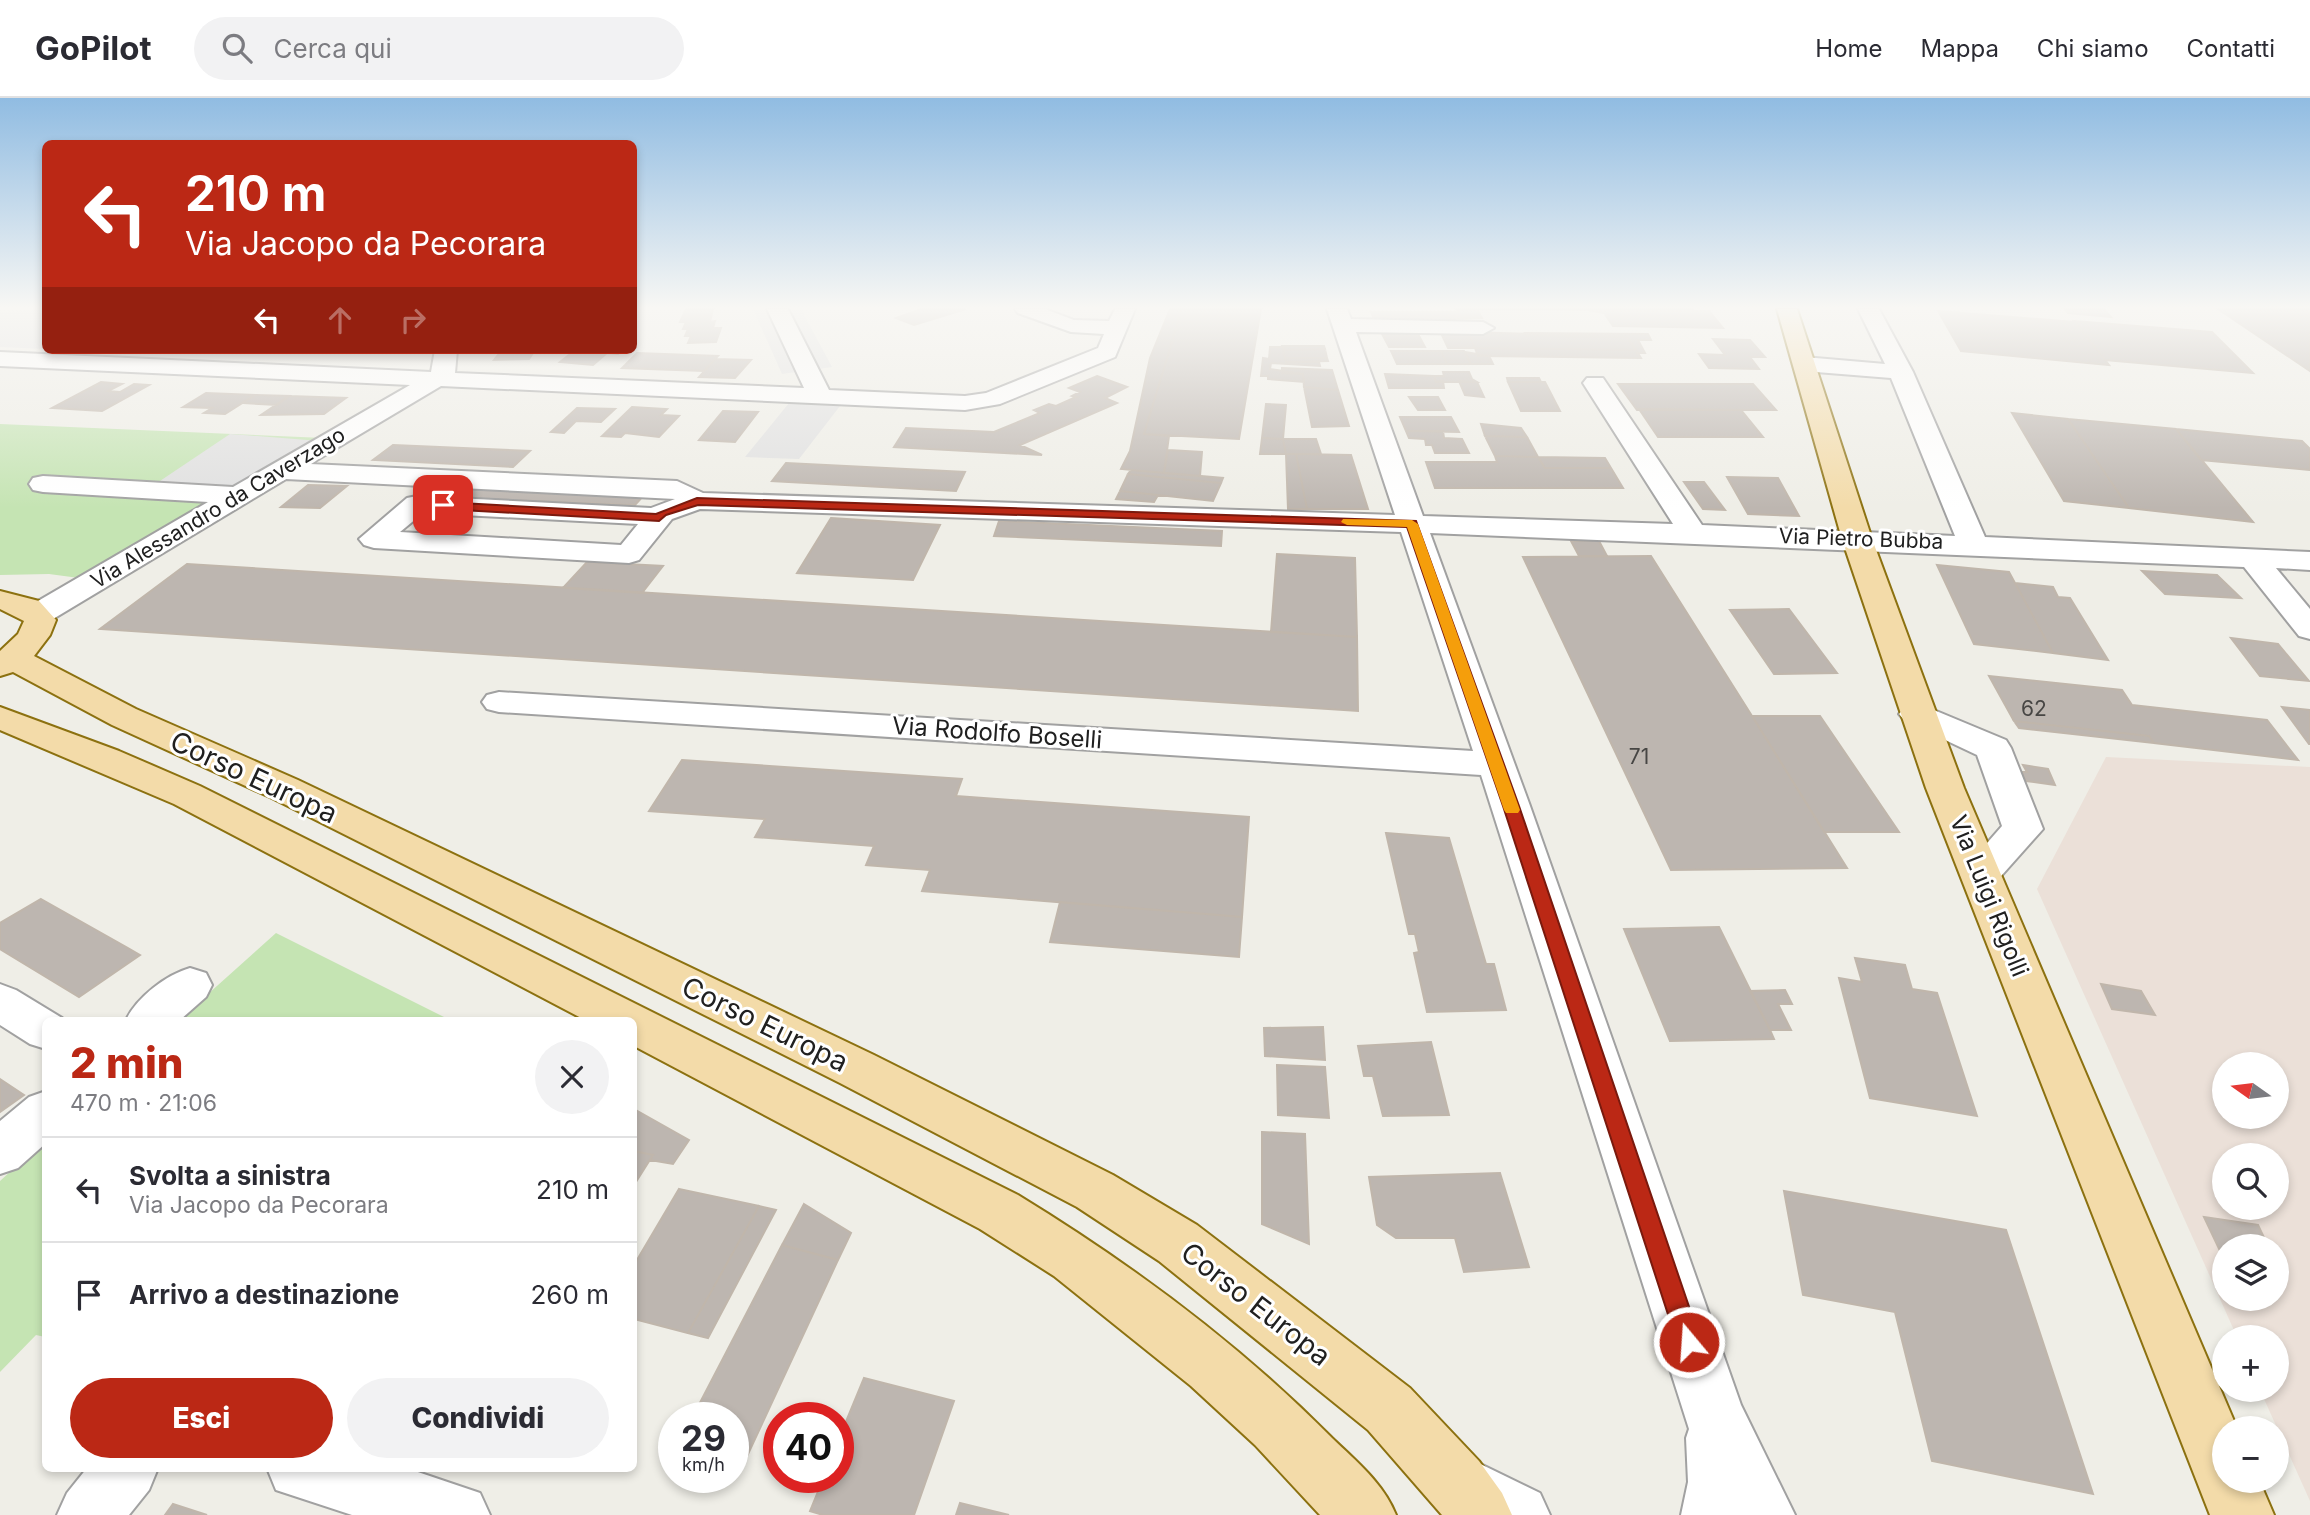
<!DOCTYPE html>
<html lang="it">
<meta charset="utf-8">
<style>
:root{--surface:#fff;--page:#f2f2f3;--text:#2b2b33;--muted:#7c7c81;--line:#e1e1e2;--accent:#bb2815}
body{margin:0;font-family:Inter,sans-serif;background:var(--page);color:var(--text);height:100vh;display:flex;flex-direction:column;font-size:26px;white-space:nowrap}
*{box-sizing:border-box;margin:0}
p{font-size:23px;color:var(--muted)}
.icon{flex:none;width:38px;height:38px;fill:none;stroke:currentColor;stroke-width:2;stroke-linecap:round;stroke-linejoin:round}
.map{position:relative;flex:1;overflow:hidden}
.details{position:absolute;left:42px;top:919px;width:595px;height:455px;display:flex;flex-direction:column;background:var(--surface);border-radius:10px;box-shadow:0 4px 10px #0003}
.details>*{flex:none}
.guide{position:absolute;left:42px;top:42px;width:595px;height:214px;border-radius:10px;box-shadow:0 4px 10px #0003;background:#bb2815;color:#fff;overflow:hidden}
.needle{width:46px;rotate:284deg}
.fabs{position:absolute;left:2212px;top:954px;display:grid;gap:14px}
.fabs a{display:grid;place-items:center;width:77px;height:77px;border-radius:50%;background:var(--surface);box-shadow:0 4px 10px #0003;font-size:35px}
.speed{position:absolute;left:658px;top:1304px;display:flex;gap:14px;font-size:35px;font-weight:700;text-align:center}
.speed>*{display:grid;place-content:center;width:91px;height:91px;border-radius:50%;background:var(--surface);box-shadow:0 4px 10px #0003;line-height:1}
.speed small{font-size:18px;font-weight:400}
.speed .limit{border:10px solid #d22;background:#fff;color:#111}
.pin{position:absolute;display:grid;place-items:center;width:60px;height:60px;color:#fff;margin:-30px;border-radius:14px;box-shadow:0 4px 10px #0006}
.me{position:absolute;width:77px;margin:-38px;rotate:342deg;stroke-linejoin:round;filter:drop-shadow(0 0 5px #0008)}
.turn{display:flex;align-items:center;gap:24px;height:147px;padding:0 28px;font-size:32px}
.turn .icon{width:91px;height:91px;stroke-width:2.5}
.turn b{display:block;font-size:49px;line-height:60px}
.lanes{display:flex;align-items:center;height:66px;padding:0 28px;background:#0003;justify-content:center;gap:35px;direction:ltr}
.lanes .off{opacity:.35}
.round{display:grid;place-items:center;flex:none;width:74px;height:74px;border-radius:37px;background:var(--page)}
.head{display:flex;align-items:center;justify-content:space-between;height:119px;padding:0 28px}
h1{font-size:42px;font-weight:800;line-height:52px;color:var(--accent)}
.action{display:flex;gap:14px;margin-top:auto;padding:14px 28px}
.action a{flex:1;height:80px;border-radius:42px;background:var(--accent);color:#fff;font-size:28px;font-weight:800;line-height:80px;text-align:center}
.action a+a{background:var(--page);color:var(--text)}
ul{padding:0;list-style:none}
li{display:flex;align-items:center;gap:21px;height:105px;padding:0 28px;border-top:2px solid var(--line)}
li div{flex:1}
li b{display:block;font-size:26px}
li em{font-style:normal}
header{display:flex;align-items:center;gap:42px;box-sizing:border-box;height:98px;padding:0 35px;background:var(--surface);border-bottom:2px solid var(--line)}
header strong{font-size:33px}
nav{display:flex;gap:38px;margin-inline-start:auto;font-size:24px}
.search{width:490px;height:63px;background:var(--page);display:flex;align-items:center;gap:18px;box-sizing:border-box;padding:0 24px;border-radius:38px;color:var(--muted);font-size:26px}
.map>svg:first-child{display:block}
.military{fill:#ebe0d8;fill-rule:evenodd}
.grass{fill:#c5e4b3}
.parking{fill:#e0e0e0}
.building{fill:#bdb6b0;stroke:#c0b6ab;stroke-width:2}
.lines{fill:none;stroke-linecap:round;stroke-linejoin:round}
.minor-casing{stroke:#a1a1a1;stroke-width:4}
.major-casing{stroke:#8c7110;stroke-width:4}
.minor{fill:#fff;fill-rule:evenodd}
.major{fill:#f3dba9;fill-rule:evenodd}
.route{fill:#bb2815;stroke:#7a1a0e;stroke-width:2}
.slow{fill:#f59e0b}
.labels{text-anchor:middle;stroke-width:6;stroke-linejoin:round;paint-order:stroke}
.far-street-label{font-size:21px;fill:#202020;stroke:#fff}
.number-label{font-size:21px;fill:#474644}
.street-label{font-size:24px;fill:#202020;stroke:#fff}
.near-street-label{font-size:28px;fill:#202020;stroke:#fff}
</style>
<header>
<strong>GoPilot</strong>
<div class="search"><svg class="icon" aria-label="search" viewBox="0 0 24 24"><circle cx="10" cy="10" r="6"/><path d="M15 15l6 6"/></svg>Cerca qui</div>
<nav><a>Home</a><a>Mappa</a><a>Chi siamo</a><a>Contatti</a></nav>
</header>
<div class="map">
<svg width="2310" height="1417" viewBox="0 0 2310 1417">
<rect width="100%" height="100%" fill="#efeee7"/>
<path class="military" d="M2106 659 2310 669V1403L2260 1292H2277V1239H2237L2037 791ZM2224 966H2277V1018H2224ZM2224 1057H2277V1110H2224ZM2224 1148H2277V1200H2224Z"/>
<path class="grass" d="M0 326 324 340 79 480 49 476 0 477Z
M276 835 450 922H179Z
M45 1042V1239L36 1237 0 1274V1083Z"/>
<path class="parking" d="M753 211H801L832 269 782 276Z
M45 212V251L0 249V214Z
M789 305 840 308 799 361 745 359Z
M230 336 320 343 224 396 151 389Z"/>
<path class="building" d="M686 211H713L710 224 715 223 713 230H721L716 244 688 245 691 238H685L688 231H683L686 224H680Z
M921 211H966L914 227 896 220Z
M1170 211H1182L1144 336 1169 338 1164 375 1121 371 1130 353 1150 260Z
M1182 211H1261L1239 341 1144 336Z
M1456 211H1486H1477L1482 220 1448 221 1445 214H1458Z
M1486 211H1692L1694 213 1602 212 1604 215 1588 212Z
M2065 211H2104L2111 219 2068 215Z
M2218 211H2310V273Z
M1602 212 1709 213 1723 230 1613 228Z
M1938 213 2075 224 2109 267 1961 253Z
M1371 214H1445L1450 226H1376Z
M2074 223 2212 234 2253 275 2105 262Z
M1440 233 1468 234 1475 250H1448Z
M1468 234 1627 239 1636 252 1475 250Z
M1525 235 1648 236 1651 242H1638L1645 255H1637L1627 239 1527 238Z
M1382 236H1418L1425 249H1389Z
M1713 241 1750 242 1765 259H1750L1759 271 1709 270 1699 256 1725 257Z
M1282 248H1324L1325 251 1283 252Z
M1270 249H1283L1286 264H1319L1320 268 1271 265 1270 271 1303 276 1304 284 1268 281V278H1261L1263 260 1269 261Z
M1475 250 1636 252 1641 260 1478 258Z
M1325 251 1327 260H1285L1283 252Z
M502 252H535L529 261 494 262Z
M608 252H623L618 256 607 255 593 267 560 264 574 253Z
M1391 253H1441L1447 266H1397Z
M1441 253H1464L1471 266H1447Z
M1465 254 1489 258 1493 266H1471Z
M637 255 718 258 704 273 622 270Z
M1285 260H1327L1328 263 1286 264Z
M715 261 751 262 735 280 699 279Z
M1282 270 1332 272 1338 292 1304 289 1303 276 1282 275Z
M1443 274H1469L1472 281 1477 284H1436L1434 278H1444Z
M1385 276 1434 278 1436 284 1443 283 1444 290H1389Z
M1097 278 1127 289 1105 300 1117 305 1020 347 1042 357 894 349 906 330 994 334 1040 315 1034 312 1049 306 1056 308 1076 299 1072 298 1080 294 1069 290Z
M1507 280H1539L1541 284H1508Z
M1459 283 1477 284 1484 299 1465 297Z
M101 284 122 286 108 293 120 294 134 286 149 287 102 313 52 310Z
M1508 284H1545L1560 313H1521Z
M1618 286H1753L1776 312H1637Z
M1304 289 1338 292 1349 328 1312 329Z
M206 295 255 297 225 316 204 315 212 310 183 309Z
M255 297 289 298 277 307 242 305Z
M289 298 346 300 324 316 261 317Z
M1409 299H1438L1445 312H1418Z
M1266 306 1286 307 1283 341 1262 340Z
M632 309 667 311 661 317 679 318 659 339 625 335 621 339 602 338Z
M577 310 615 311 601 324 576 323 564 335 551 334Z
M1639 311 1741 312 1763 339H1658Z
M723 313 758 314 735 344 699 342Z
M2012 315 2068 321 2129 410 2064 403Z
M1400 319H1451L1459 334 1406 333Z
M2068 321 2176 331 2253 424 2129 410Z
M1481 326 1521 330 1527 339 1485 338Z
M2176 331 2302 343 2310 351V372L2201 362Z
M1406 333H1443L1444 340 1462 341 1469 355H1435L1432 347H1426L1425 341 1409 340Z
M1485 338 1527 339 1538 359 1495 358Z
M1262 340 1283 341 1286 356H1260Z
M1283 341H1316L1321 356H1286Z
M393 347 530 353 513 369 373 362Z
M1168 352 1202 354 1200 378 1164 375Z
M1286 356H1296L1307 411H1288Z
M1296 356 1351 357 1368 411H1307Z
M1495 358 1538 359 1545 370H1611L1623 390H1435L1426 364H1497Z
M1538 359 1605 360 1611 370H1545Z
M786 365 965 374 956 393 772 383Z
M1131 372 1223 380 1221 385 1128 376Z
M1128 376 1221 385 1213 403 1120 393Z
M1727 379 1778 380 1799 418 1748 416Z
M1684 384H1704L1725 412 1703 411Z
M476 386 647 394 635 407 461 400Z
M308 387 347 388 320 410 281 409Z
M1120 393 1158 397 1154 404 1116 401Z
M831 420 940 427 913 482 797 475Z
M999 423 1222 433 1221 448 994 438Z
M1571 443H1599L1607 458H1579Z
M1277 456 1355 460 1357 539 1271 534Z
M1651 458 1752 618 1847 770 1671 772 1523 459Z
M587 464 663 468 642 495 563 490Z
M187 466 1357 539 1358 613 100 531Z
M1937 467 2009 474 2053 555 1974 546Z
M2142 473 2217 477 2241 500 2165 496Z
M2015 485 2053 489 2058 499 2070 500 2108 562 2053 555Z
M1789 511 1837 575 1774 576 1730 512Z
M2231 540 2278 546 2309 583 2260 578Z
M1989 578 2122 592 2132 607 2267 622 2298 662 2154 645 2149 638 2014 623Z
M2282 609 2310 612V646H2309Z
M1752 618H1820L1899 734H1824Z
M2014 623 2149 638 2154 645 2019 630Z
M682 662 962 681 956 698 1249 719 1242 819 922 793 930 772 866 767 874 748 755 739 765 721 649 713Z
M2023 667 2048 671 2055 687 2026 683 2022 674H2027Z
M1386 735 1449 740 1486 866H1494L1506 912 1427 914 1414 855 1419 854 1415 836H1409Z
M41 801 128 850 140 857 79 899 0 851V825Z
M1060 804 1242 819 1239 859 1050 844Z
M1719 829 1770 932 1774 941 1670 943 1624 831Z
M1855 860 1905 867 1912 891 1937 895 1977 1018 1870 1000 1839 880 1862 884Z
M2101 886 2141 893 2155 917 2112 911Z
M1785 892 1792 906H1778L1791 932H1770L1750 893Z
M1323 929 1325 962 1265 958 1264 930Z
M1431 944 1449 1017 1383 1018 1373 978H1364L1358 948Z
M1277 967 1325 969 1329 1020 1278 1017Z
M0 981 24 997 0 1014Z
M634 1011 689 1042 673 1066 650 1062 653 1057 634 1053Z
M1262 1034 1305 1036 1309 1146 1262 1126Z
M634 1053 653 1057 634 1087Z
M1500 1075 1529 1169 1464 1174 1455 1140H1396L1377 1127 1369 1079Z
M679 1091 759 1108 688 1235 634 1221V1167Z
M1784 1093 2006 1132 2093 1396 1932 1363 1895 1214 1803 1197Z
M804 1106 851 1135 838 1162 782 1147Z
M759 1108 776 1112 708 1240 688 1235Z
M2204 1119 2258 1127 2268 1148H2224V1154L2220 1153Z
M782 1147 838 1162 742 1369 733 1366V1320H692Z
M864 1280 954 1303 914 1417H823L810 1413 824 1379H838V1343Z
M960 1405 1009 1417H956Z
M173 1406 207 1417H165Z"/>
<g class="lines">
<g class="minor-casing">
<path id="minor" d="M767 211H788L829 292 965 298 986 295 1098 250 1104 236 1071 234 1018 215 1015 211H1045L1074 222 1109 223 1115 211H1135L1115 259 1000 306 965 312 441 288 310 366 677 383 703 395 1395 417 1327 211H1347L1351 221 1483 224 1494 230 1483 236 1356 234 1423 418 1673 426 1583 285 1587 280H1603L1702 427 1955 438 1891 280 1804 273 1793 266 1804 259 1885 266 1858 211H1879L1913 274 1985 439 2310 454V472L2276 470 2310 511V541L2299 538 2244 469 1430 435 1530 708 1741 1307 1795 1417H1681L1688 1384 1686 1340 1689 1331 1481 677 499 614 487 611 482 604 487 597 499 594 1473 653 1401 434 700 411 672 421 639 462 629 465 374 450 364 447 359 441 407 400 417 398 651 410 675 401 286 381 48 524 37 527 26 524 21 517 26 510 208 404 43 394 33 392 29 386 33 380 43 378 233 389 410 287 0 268V254L431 274 435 252H457L455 275 804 290ZM423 415 638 426 621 447 400 434Z
M1917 605 2006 642 2011 650 2043 731 1994 786 1980 790 1966 786 1960 776 2002 728 1977 657 1905 623 1899 616 1905 609Z
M190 870 206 875 212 887 206 899 180 922H126C137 899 166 877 190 870Z
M0 886 16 892 62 920 64 922H46V951L30 946 0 927Z
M46 993V1045L18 1070 0 1076V1023L29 999Z
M1464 1358 1540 1395 1550 1417H1453L1442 1411 1433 1389 1442 1367Z
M87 1370H158L149 1392 129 1417H57L67 1395Z
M267 1370H406L480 1395 490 1417H352L276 1392Z"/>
</g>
<g class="major-casing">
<path id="major" d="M1777 211H1797L1872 441 1964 690 2237 1330H2224V1382H2259L2274 1417H2210L1926 690 1842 441Z
M0 493 39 503 56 522 50 537 34 558 136 611 298 682 874 957 1113 1077 1197 1127 1410 1290 1479 1363 1502 1395 1512 1417H1442L1368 1332 1159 1163 1077 1109 840 985 272 700 112 627 13 574 0 578V553L18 536 24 523 0 511Z
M0 609 119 653 200 688 1018 1097C1131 1166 1239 1246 1332 1340 1357 1364 1383 1385 1396 1417H1320L1255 1347 1191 1288 1054 1178 980 1131 634 948V922H585L174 706 0 632Z"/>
</g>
<use href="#minor" class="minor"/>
<use href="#major" class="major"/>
</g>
<linearGradient id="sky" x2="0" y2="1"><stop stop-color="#90bce2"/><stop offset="0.51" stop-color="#f8f7f4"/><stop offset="1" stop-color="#f8f7f4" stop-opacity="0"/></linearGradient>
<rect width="2310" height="410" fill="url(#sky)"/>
<path class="route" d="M697 400 1416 423 1519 708 1701 1244 1698 1252 1689 1255 1681 1252 1677 1244 1503 708 1407 429 698 407 666 417 659 423 443 411 438 407 443 404 656 416Z"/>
<path class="slow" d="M1343 421 1412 422 1418 426 1520 712 1518 715H1506L1504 712 1407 429 1347 427 1341 424Z"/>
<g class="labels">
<g class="far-street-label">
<text transform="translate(218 410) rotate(-31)" y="7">Via Alessandro da Caverzago</text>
<text transform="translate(1861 441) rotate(2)" y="7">Via Pietro Bubba</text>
</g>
<g class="number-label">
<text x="2034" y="618">62</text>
<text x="1639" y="666">71</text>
</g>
<g class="street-label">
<text transform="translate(997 635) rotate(4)" y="8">Via Rodolfo Boselli</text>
<text transform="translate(1989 798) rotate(68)" y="8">Via Luigi Rigolli</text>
</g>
<g class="near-street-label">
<text transform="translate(254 679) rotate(25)" y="10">Corso Europa</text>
<text transform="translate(765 926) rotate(26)" y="10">Corso Europa</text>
<text transform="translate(1256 1206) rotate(38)" y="10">Corso Europa</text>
</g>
</g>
</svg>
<div class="fabs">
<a><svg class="needle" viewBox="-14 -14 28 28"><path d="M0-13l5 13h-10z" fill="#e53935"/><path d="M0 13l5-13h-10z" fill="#7c7c81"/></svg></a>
<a><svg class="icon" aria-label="search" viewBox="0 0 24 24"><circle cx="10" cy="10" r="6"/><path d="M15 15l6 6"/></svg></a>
<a><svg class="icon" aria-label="layers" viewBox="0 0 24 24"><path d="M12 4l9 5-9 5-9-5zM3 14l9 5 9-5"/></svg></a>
<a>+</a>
<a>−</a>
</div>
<div class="speed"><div>29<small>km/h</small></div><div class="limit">40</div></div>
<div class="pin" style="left:443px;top:407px;background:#d93025"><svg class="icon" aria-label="arrive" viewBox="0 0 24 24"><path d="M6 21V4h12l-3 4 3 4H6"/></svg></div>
<svg class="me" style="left:1689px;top:1244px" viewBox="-20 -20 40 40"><circle r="17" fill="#bb2815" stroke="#fff" stroke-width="3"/><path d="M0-11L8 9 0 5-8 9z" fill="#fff"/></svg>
<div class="guide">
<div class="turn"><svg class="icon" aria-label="left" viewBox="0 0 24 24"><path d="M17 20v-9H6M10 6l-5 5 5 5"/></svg><div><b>210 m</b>Via Jacopo da Pecorara</div></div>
<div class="lanes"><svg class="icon" aria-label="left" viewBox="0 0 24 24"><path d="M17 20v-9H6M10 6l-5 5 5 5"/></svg><svg class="icon off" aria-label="ahead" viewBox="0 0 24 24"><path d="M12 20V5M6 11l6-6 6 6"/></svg><svg class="icon off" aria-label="right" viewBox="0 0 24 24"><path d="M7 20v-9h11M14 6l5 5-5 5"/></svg></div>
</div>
<section class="details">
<div class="head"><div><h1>2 min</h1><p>470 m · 21:06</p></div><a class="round"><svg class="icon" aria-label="close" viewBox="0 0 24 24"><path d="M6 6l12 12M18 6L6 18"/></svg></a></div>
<ul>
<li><svg class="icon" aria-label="left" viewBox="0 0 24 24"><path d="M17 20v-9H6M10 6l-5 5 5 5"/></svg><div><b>Svolta a sinistra</b><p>Via Jacopo da Pecorara</p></div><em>210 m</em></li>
<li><svg class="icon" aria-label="arrive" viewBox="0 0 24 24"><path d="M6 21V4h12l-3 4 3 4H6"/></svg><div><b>Arrivo a destinazione</b></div><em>260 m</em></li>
</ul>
<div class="action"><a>Esci</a><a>Condividi</a></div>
</section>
</div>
